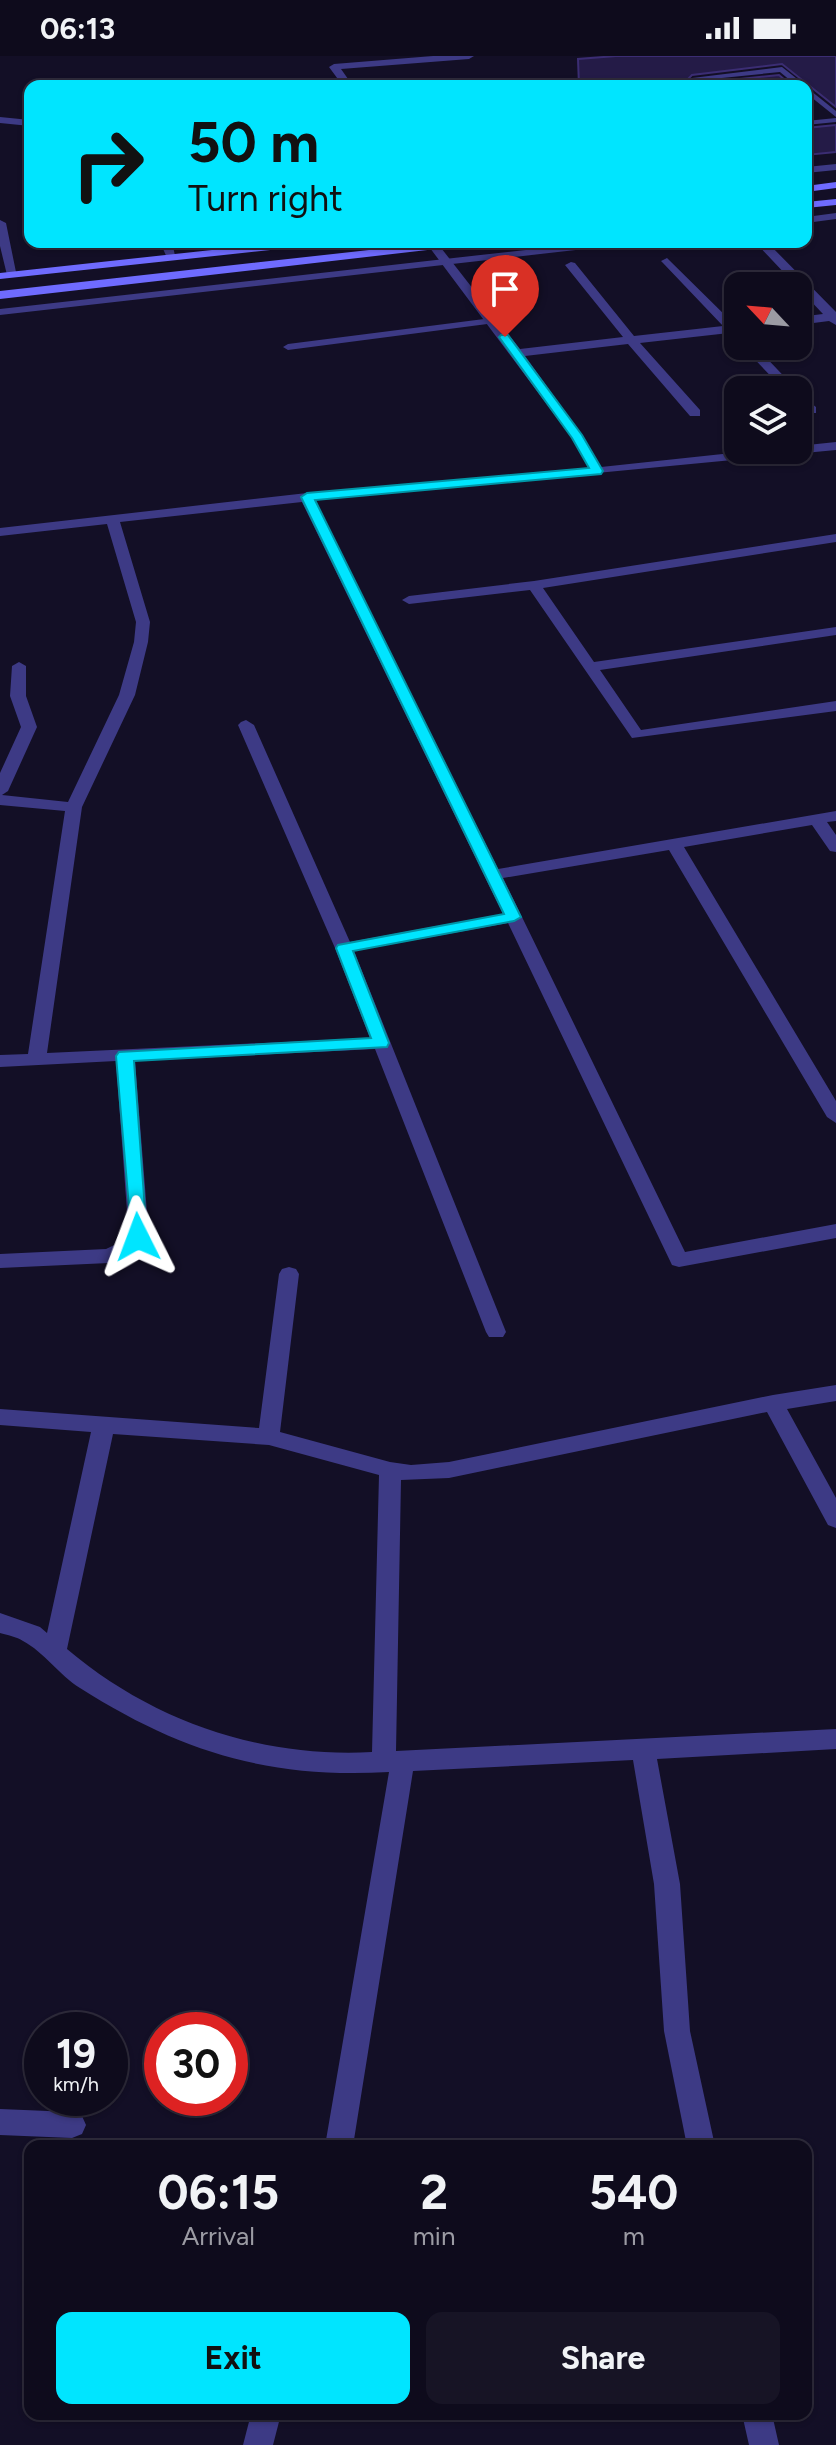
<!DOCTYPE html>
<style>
:root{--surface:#0e0b1c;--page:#171425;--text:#f1f3f6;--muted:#9b9ba3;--line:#2e2b3b;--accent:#00e5ff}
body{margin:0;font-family:Figtree,sans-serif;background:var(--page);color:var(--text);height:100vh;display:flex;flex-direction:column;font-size:30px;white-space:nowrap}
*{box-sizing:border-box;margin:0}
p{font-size:26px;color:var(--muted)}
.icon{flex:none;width:44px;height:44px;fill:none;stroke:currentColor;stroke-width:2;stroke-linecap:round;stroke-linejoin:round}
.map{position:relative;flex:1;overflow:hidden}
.sheet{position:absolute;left:24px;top:2084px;width:788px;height:280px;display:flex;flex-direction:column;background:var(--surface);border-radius:16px;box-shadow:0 2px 6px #0004,0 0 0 2px var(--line)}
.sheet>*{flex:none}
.banner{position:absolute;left:24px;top:24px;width:788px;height:168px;border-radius:16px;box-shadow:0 2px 6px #0004,0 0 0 2px var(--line);background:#00e5ff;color:#111;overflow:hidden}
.needle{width:52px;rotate:296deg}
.controls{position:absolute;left:724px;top:216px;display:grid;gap:16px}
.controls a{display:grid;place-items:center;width:88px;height:88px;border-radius:16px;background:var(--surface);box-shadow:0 2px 6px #0004,0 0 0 2px var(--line);font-size:40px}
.speed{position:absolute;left:24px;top:1956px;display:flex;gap:16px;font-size:40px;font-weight:700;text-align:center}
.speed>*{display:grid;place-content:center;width:104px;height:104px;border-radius:50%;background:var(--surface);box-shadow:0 2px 6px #0004,0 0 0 2px var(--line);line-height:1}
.speed small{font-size:20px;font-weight:400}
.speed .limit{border:12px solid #d22;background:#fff;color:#111}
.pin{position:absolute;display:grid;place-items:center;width:68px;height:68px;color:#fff;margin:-82px -34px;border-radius:50% 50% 50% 0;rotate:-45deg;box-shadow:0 0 8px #0007}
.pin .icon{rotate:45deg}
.me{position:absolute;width:88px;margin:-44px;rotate:357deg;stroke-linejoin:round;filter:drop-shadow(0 0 6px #0008)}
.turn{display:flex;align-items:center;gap:28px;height:168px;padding:0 32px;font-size:36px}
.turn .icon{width:104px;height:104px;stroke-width:2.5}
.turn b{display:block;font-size:56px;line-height:68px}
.eta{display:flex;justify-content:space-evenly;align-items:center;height:136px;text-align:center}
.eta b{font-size:48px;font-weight:700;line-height:56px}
.button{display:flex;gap:16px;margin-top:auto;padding:16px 32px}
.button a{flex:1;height:92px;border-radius:16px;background:var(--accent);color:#111;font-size:32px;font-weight:700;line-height:92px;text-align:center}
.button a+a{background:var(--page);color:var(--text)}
.status{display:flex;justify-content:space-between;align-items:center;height:56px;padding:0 40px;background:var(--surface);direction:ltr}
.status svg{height:22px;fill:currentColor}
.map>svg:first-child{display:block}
.building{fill:#241b47;stroke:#3b2d73;stroke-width:2}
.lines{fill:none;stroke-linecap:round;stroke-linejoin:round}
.service{fill:#3d3a85;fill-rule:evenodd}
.minor{fill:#3d3a85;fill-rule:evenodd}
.secondary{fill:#6f6bff;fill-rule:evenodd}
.route{fill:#00e5ff;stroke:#0095a6;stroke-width:2}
</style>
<div class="status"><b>06:13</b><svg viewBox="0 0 49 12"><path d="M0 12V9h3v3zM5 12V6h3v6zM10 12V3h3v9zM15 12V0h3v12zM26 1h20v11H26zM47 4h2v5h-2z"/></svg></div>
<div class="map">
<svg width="836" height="2389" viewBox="0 0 836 2389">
<rect width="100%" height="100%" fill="#130f26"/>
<path class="building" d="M616 0H836V51L782 8 692 19 689 22 696 30H579L578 3Z
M779 19 792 30H711L709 26Z
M836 69V96L806 99V72Z"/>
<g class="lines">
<path class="service" d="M782 11 806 30H797L780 16 702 24 708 30H700L692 22Z
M806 31 836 55V61L806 37Z
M836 62V66L806 69V65Z
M836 108V114L806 117V111Z
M836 157V163L806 167V161Z
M596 186H625L620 189 0 259V253Z
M492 262 495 263V267L288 294 283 291 288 288Z"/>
<path class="minor" d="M433 0H474L469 3 341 13 353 30H343L329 11 334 8Z
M0 61 30 64V70L0 67Z
M0 164 6 167 17 221 7 219 0 190Z
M160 186H172L176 204H168Z
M755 186H767L836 256V269L829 265 798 269V261L823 258Z
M430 188H438L520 293 623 281 565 209 571 206 575 207 634 280 723 270 663 207 661 205 667 202 735 269 738 268V283L729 277 640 287 700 354V360H690L628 288 525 300 584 382 601 411 760 394H798V390L836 386V394L315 444 498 813 836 755V765L827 766 836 779V796L830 795 812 769 684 791 836 1045V1067L827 1061 669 794 503 822 685 1196 836 1168V1182L679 1211 672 1209 508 867 354 895 506 1276 503 1281H489L486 1276 375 993 135 1005 148 1169 141 1193 109 1207 0 1212V1198L106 1193 125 1184 128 1169 116 1005 0 1011V999L28 998 65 755 0 749V717L21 671 10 640 12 610 19 606 26 610V640L37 671 8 735 2 739 68 746 119 639 134 586 136 566 107 468 0 480V472L307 437 589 412 572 382 430 192ZM302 446 503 858 350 886 254 669 246 664 241 666 238 669 335 892 370 982 47 997 82 751 135 639 148 586 150 566 120 466Z
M742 290H755L797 334H784Z
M798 337 816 351V357H806L798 348Z
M836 478V486L543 532 594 606 836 571V579L600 614 641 674 836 645V655L632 682 530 534 409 548 402 544 409 540 534 525Z
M289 1211 296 1213 299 1218 280 1376 390 1406 411 1409 449 1406 773 1339 836 1329V1345L787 1353 836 1442V1472L828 1469 767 1356 449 1422 401 1424 396 1695 836 1673V1693L657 1703 680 1828 690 1975 715 2090H687L664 1975 654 1828 633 1704 413 1715 353 2090H325L389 1716C269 1723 181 1696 80 1632 59 1619 44 1596 23 1585 17 1581 7 1579 0 1577V1557L40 1571 47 1577 91 1376 0 1369V1353L259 1372 279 1218 282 1213ZM113 1378 269 1389 379 1419 372 1696C260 1702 152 1665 67 1593Z
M0 2053 72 2056 82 2060 86 2069 82 2078 72 2082 0 2079Z
M251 2358H281L273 2389H243Z
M742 2358H772L779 2389H749Z"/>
<path class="secondary" d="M836 126V132L806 136V130Z
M836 143V149L806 152V146Z
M285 186H323L317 189 0 223V217Z
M441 186H477L471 189 0 243V235Z"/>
</g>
<path class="route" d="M501 279H508L582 379 603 415 601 418 315 444 521 861 514 865 353 895 389 987 387 991 134 1005 147 1181 145 1186H132L116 1000 119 996 371 982 336 892 338 889 504 858 301 441 307 437 589 412 572 382 499 281Z"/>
</svg>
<div class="controls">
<a><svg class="needle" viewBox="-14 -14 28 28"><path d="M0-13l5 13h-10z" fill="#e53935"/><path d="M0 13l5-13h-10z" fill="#9b9ba3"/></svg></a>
<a><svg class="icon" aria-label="layers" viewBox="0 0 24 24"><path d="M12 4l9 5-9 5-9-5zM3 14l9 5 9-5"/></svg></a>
</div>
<div class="speed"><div>19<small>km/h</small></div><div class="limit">30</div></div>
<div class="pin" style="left:505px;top:281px;background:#d93025"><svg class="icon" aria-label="arrive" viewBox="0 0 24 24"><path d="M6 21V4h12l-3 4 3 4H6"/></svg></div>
<svg class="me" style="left:138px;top:1181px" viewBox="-20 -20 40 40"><path d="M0-17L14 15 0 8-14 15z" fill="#00e5ff" stroke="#fff" stroke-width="4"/></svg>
<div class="banner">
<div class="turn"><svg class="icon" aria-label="right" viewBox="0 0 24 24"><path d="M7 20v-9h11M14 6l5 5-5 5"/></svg><div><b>50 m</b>Turn right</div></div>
</div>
<section class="sheet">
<div class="eta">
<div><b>06:15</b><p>Arrival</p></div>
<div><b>2</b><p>min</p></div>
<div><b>540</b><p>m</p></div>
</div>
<div class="button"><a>Exit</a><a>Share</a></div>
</section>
</div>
